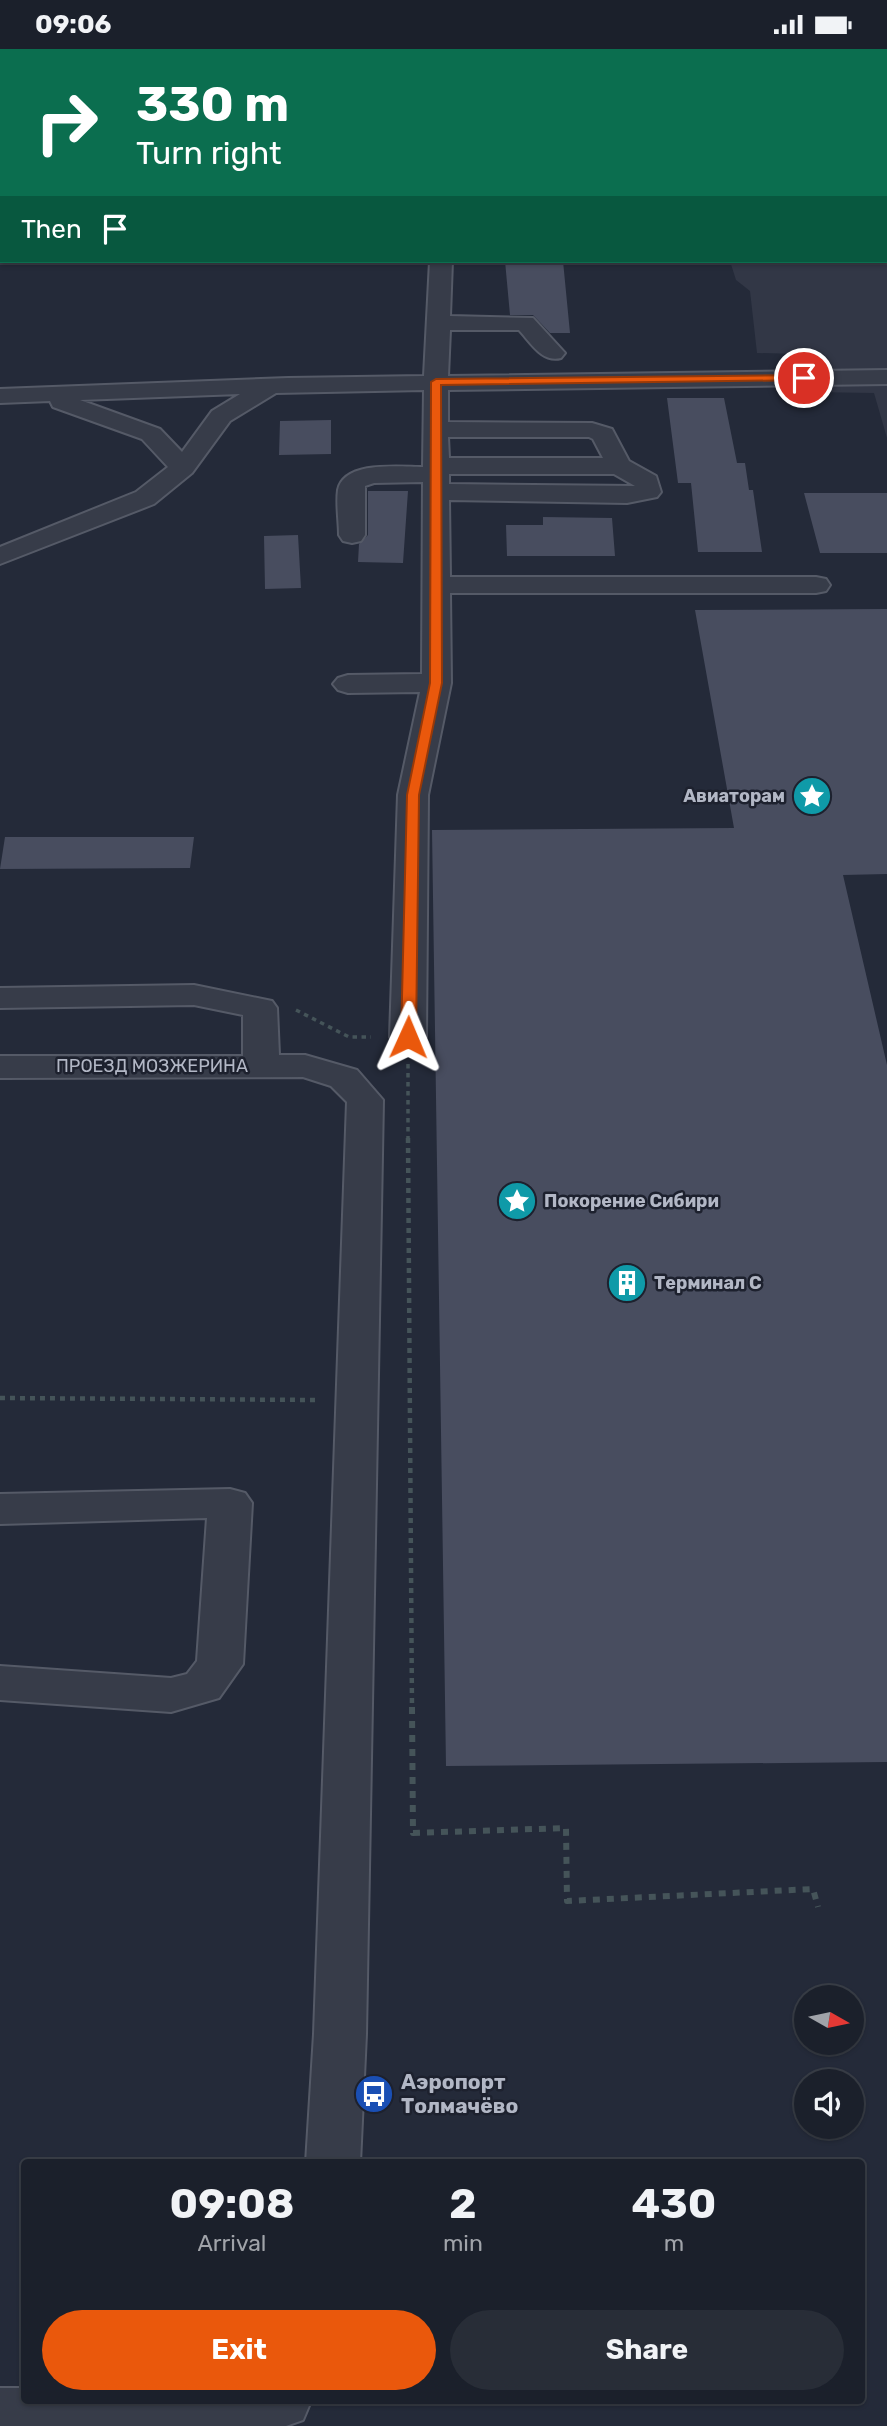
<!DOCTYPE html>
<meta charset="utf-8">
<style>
:root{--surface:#1b202b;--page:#282d37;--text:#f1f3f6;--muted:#a0a3a9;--line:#393e47;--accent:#ea580c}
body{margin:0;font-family:Rubik,sans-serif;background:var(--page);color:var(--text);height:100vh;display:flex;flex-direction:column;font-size:26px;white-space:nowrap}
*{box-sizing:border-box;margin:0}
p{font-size:23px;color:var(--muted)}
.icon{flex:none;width:38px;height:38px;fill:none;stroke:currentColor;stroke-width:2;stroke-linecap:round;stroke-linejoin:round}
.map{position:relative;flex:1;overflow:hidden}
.drawer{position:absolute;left:21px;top:2110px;width:844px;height:245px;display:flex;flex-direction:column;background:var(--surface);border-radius:7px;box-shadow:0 2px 5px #0004,0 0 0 2px var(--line)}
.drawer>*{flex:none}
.hud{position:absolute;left:0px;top:0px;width:887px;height:214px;box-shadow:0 2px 5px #0004,0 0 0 2px var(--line);background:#0b6e4f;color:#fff;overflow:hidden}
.needle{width:46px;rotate:99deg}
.fabs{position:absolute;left:794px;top:1936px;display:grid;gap:14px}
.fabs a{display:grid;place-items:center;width:70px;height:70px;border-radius:50%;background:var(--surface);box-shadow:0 2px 5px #0004,0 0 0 2px var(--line);font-size:35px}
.pin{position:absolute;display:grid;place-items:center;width:60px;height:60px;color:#fff;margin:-30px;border:4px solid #fff;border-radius:50%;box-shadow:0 2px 7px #0007}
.me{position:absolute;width:77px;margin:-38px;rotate:1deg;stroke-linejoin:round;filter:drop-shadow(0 0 5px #0008)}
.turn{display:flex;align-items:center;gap:24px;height:147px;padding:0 21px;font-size:32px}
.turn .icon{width:91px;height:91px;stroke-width:2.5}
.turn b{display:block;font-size:49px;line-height:60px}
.then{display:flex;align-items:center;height:66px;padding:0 21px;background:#0003;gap:14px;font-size:26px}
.eta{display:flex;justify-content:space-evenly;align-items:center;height:119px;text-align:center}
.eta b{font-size:42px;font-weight:700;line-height:49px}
.cta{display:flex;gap:14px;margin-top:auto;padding:14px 21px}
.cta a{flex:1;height:80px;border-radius:42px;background:var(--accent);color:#fff;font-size:28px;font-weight:700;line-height:80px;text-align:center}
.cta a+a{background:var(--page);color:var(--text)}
.status{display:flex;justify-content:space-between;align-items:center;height:49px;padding:0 35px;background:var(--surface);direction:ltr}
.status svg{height:19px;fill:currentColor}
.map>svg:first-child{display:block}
.airport{fill:#323746}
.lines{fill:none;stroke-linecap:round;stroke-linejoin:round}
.taxiway{fill:#3f4554;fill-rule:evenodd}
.building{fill:#484d5f}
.minor-casing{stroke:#555a67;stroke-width:4}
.path-far2{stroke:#455459;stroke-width:3.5;stroke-dasharray:4.5 4.5;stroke-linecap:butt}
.path-far1{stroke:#455459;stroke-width:4.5;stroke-dasharray:5 5;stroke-linecap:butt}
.path{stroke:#455459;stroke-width:6;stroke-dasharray:7 7;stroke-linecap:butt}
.minor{fill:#373c49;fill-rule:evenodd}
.route{fill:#ea580c;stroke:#983908;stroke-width:2}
.labels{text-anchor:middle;stroke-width:5;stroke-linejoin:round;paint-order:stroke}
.poi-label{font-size:18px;font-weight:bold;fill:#b2b7c5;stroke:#1d212e;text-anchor:start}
.street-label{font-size:18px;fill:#b2b7c5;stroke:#1d212e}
.near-poi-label{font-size:21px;font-weight:bold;fill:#b2b7c5;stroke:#1d212e;text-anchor:start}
</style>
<div class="status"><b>09:06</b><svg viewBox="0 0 49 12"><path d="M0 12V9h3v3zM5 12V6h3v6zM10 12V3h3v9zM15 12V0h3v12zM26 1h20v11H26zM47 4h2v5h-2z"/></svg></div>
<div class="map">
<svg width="887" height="2377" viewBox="0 0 887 2377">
<rect width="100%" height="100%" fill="#242a39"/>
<path class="airport" d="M443 0H887V389L874 344 811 343 799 305 757 304 750 242 736 231 730 212H886V2Z"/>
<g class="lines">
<path class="taxiway" d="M803 0H858L802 2Z
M887 42V74H886V43Z"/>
</g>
<path class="building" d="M505 212H563L570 284H550L533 266H510Z
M667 349H724L737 414H745L749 441H753L762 503H698L691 434H678Z
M331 371V405L279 406 280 372Z
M368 442H408L403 514 358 513 359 495 368 486Z
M804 444H887V504H820Z
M543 468 612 469 615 507H507L506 476H543Z
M298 486 301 539 265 540 264 487Z
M887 560V825L843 826 887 1016V1713L446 1717 432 781 734 779 695 561Z
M5 788H194L190 819 0 820Z"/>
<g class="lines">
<g class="minor-casing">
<path id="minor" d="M408 0H426V2H408Z
M742 0H760L761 2H743Z
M886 94H887V106H886Z
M0 138H2L0 152Z
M886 176H887V192H886Z
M430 212H452L450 267 533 269 565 304 561 309C542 314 531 294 519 281H450L448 327 887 321V335L448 341V373L592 374 612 380 629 412 656 427 661 443 657 448 627 454 449 451 450 528H816L826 530 830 536 826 542 816 544H450L451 634 428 746 426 988 420 995 408 999 396 995 390 988 398 746 420 643 348 644 338 641 333 635 338 629 348 626 422 625 423 433 374 434 365 437V486L361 492 352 494 343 492 339 486C339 472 336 455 338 441 344 411 401 418 423 418L424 341 276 344 230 372 192 424 154 455 0 515V498L136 443 168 418 142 390 53 358 50 352 0 354V340L288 329 424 327ZM240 345 212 362 182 403 160 380 80 351ZM448 388H589L593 390 603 409H449ZM449 425H614L635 437 449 435Z
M194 936 272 952 277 959 279 1006H305L357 1021 383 1051 366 1985 360 2114H306L314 1985 347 1053 331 1037 303 1028 0 1029V1007H243V966L194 956 0 959V939Z
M230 1440 245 1444 252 1454 243 1615 219 1649 171 1663 0 1651V1617L171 1629 187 1625 197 1612 207 1469 0 1475V1445Z
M0 2339H24V2352H311L303 2371 286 2377H0Z"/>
</g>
<path class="path-far2" d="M296 961 349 988H371
M408 1015V1091"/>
<path class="path-far1" d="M408 1089 412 1660
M0 1349 318 1351"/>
<path class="path" d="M412 1658 413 1784 566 1779 567 1852 813 1840 818 1858"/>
<use href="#minor" class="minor"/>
</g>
<path class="route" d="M804 326 808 327V331L441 336 442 634 419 746 416 988 413 991H403L401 988 407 746 430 634 431 333 436 330Z"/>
<defs>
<g id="sight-disc" transform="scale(2.0125)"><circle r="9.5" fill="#0f9aa8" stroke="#1d212e"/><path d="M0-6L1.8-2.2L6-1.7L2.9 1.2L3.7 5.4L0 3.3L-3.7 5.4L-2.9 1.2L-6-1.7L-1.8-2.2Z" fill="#fff"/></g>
<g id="building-disc" transform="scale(2.0125)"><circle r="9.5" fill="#0f9aa8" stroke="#1d212e"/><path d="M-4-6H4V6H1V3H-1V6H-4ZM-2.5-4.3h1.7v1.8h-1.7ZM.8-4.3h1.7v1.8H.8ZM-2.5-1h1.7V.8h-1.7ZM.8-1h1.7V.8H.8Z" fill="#fff"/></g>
<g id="bus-disc" transform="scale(2.0125)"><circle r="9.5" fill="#1a4fb4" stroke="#1d212e"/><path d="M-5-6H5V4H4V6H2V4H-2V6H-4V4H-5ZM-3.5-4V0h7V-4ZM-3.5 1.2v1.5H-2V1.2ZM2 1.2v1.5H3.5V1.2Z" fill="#fff"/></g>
</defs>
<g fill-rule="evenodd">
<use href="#sight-disc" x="812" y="747"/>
<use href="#sight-disc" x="517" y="1152"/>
<use href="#building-disc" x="627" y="1234"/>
<use href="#bus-disc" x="374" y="2045"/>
</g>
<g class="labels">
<g class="poi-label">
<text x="785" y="753" text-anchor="end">Авиаторам</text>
<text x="544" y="1158">Покорение Сибири</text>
<text x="654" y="1240">Терминал С</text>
</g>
<g class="street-label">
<text x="152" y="1023">ПРОЕЗД МОЗЖЕРИНА</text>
</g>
<g class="near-poi-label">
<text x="401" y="2040">Аэропорт<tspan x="401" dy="24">Толмачёво</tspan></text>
</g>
</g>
</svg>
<div class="fabs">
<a><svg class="needle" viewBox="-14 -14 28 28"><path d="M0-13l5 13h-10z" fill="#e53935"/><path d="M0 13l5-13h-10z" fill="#a0a3a9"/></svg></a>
<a><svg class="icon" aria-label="sound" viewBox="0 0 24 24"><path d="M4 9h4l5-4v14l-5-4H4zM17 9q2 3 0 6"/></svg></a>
</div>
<div class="pin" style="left:804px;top:329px;background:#d93025"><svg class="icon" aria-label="arrive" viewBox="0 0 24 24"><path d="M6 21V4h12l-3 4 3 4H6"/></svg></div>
<svg class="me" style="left:408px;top:988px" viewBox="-20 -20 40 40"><path d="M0-17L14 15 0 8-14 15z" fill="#ea580c" stroke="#fff" stroke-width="4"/></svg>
<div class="hud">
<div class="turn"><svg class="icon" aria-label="right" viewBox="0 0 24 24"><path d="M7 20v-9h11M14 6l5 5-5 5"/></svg><div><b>330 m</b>Turn right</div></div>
<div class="then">Then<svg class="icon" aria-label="arrive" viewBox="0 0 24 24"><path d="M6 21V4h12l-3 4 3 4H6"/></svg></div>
</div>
<section class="drawer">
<div class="eta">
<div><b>09:08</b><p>Arrival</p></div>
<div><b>2</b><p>min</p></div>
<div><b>430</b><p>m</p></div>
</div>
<div class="cta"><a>Exit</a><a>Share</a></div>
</section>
</div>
